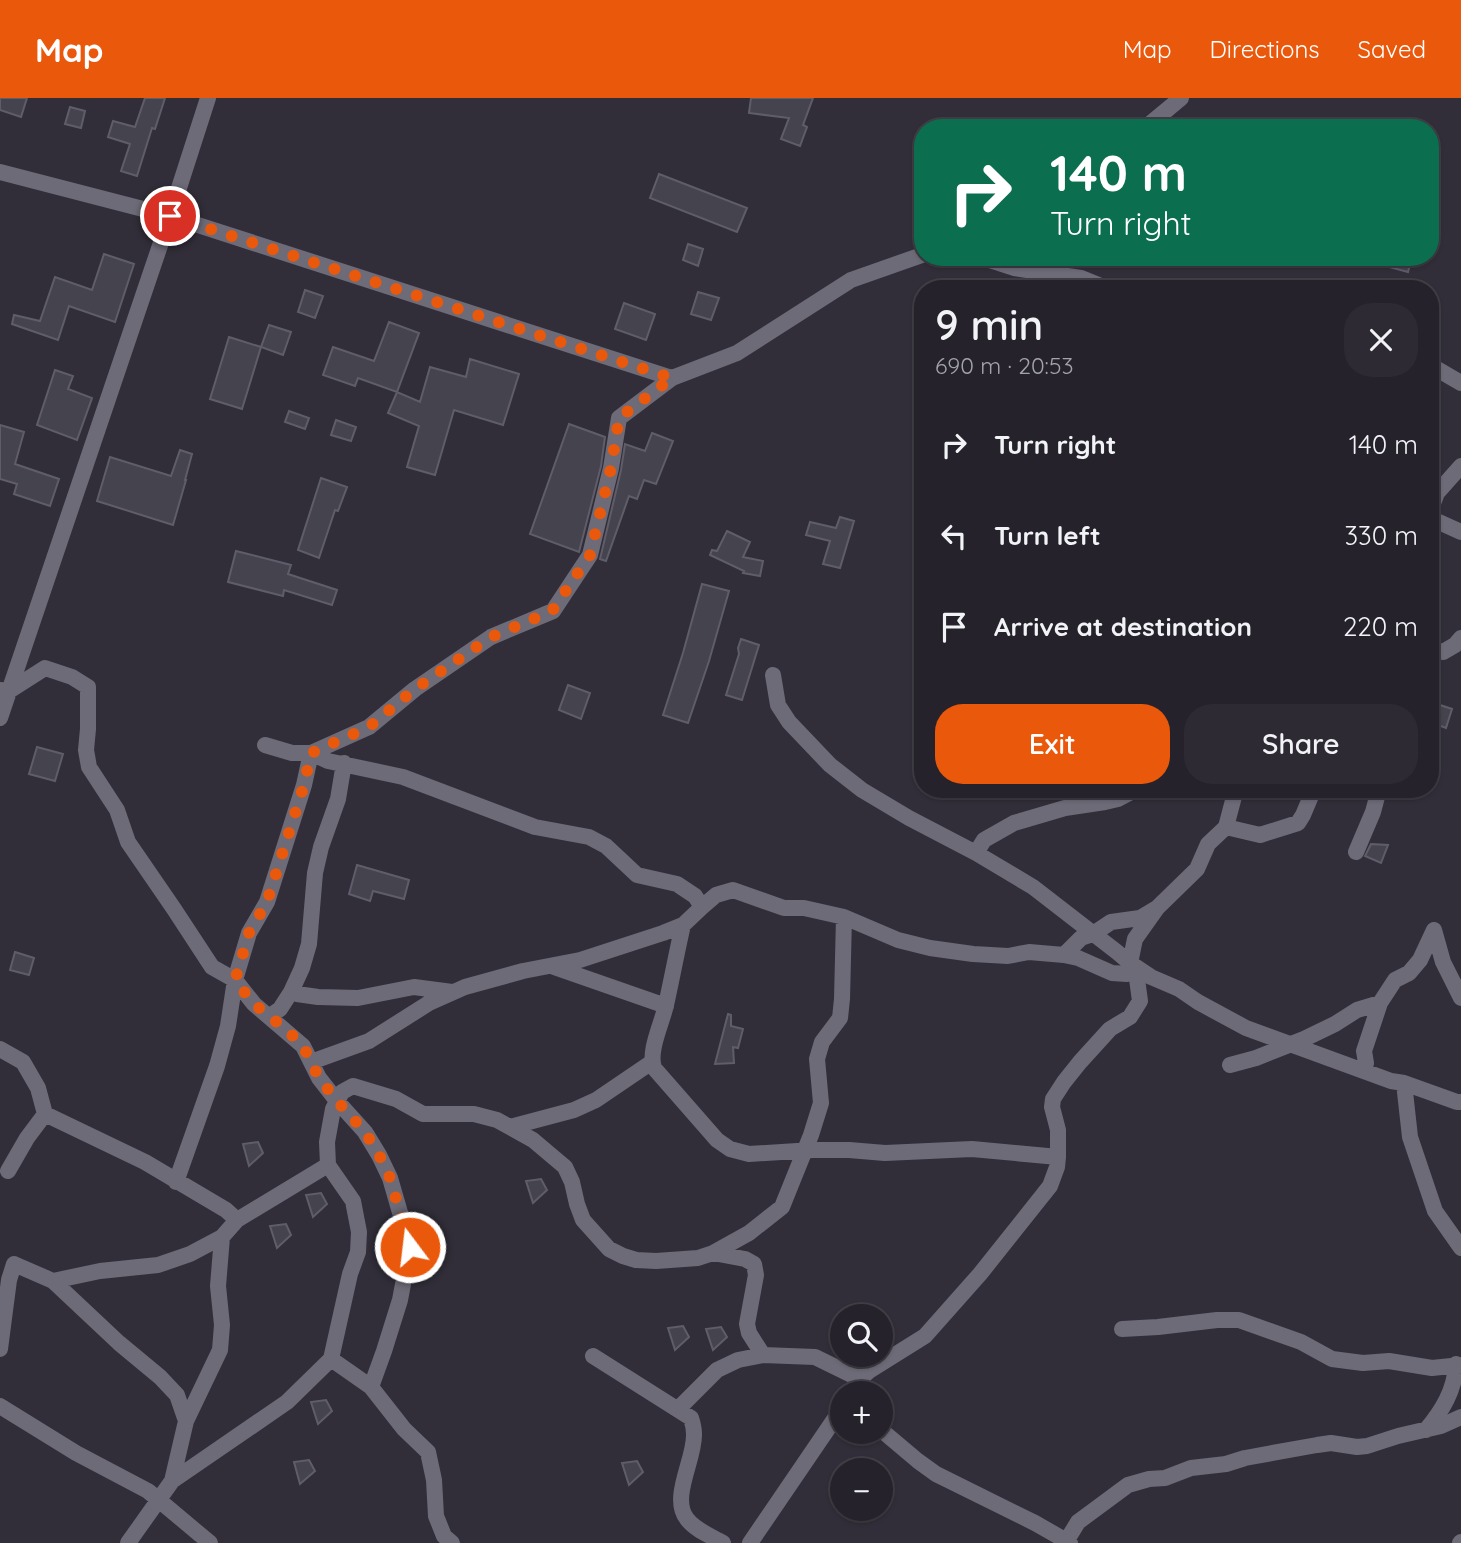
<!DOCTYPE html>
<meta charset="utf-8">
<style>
:root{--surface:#25222b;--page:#2d2a33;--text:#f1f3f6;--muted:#a3a4a9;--line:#423f47;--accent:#ea580c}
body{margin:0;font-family:Quicksand,sans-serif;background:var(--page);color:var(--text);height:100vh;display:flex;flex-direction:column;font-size:26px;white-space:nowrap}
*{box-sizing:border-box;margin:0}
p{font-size:23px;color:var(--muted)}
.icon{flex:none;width:38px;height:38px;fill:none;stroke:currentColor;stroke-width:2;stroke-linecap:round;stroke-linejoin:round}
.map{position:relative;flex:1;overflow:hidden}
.side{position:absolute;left:914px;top:182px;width:525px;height:518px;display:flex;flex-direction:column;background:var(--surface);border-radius:28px;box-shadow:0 2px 5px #0004,0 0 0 2px var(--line)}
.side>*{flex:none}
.guide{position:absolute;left:914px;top:21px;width:525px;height:147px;border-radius:28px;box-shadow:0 2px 5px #0004,0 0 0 2px var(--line);background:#0b6e4f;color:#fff;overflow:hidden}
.controls{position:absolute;left:830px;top:1206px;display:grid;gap:14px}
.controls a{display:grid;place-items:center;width:63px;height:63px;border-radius:50%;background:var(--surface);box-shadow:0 2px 5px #0004,0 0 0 2px var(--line);font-size:35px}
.pin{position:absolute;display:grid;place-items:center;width:60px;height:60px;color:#fff;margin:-30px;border:4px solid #fff;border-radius:50%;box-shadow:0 2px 7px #0007}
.me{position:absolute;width:77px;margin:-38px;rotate:345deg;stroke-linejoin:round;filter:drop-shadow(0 0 5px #0008)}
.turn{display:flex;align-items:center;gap:24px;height:147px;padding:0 21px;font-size:32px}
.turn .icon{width:91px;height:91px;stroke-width:2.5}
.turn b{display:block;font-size:49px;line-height:60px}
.round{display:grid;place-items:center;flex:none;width:74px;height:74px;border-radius:28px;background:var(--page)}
.head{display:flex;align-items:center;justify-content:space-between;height:119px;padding:0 21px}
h1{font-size:42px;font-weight:600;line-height:52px}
.primary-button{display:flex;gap:14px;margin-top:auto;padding:14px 21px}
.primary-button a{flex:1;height:80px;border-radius:28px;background:var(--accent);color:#fff;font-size:28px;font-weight:600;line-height:80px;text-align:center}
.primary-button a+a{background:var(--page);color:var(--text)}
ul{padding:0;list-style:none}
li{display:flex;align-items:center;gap:21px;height:91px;padding:0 21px}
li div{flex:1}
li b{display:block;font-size:26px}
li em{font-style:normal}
header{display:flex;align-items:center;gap:42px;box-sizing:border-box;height:98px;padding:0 35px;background:var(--accent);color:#fff}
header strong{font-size:33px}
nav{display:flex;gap:38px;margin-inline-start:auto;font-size:24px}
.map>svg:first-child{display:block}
.building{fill:#45434e;stroke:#605d6a;stroke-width:2}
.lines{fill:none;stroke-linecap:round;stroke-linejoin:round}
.minor{stroke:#6e6b78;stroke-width:16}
.route{stroke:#ea580c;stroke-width:12;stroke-dasharray:0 21.6}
</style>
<header>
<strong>Map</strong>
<nav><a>Map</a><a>Directions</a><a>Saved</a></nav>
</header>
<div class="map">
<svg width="1461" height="1445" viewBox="0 0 1461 1445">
<rect width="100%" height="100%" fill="#312e39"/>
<path class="building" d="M0 0H27L21 19 0 12Z
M145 0H165L155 31 152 30 137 78 121 73 130 46 108 39 113 23 135 29Z
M751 0H813L803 27 807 29 800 48 781 41 789 20 749 15Z
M70 9 85 13 81 30 65 26Z
M659 76 747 110 737 134 650 100Z
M688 146 703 151 698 168 683 162Z
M104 156 134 166 115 224 69 208 58 242 12 226 14 217 40 223 55 179 92 192Z
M1368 159H1412L1408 174 1367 163Z
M305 192 323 198 315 220 298 214Z
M698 194 719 200 711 222 691 216Z
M624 205 655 216 646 242 615 231Z
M389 224 419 235 397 294 358 280 355 288 323 277 333 249 374 263Z
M269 227 291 234 283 257 261 249Z
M229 239 261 249 242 311 210 301Z
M470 261 519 276 503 327 454 312 435 377 407 369 419 328 388 315 397 294 420 304 430 269 466 279Z
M55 272 73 278 68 291 92 300 77 342 37 327Z
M289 313 309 320 305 331 285 324Z
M336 322 356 329 351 343 331 337Z
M569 326 605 339 601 368 579 454 530 436Z
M0 327 24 334 15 366 59 381 50 408 14 396 17 386 0 381Z
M652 335 673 343 656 386 644 382 637 401 629 398 606 463 600 461 621 372 625 346 645 353Z
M180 352 192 356 185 382H186L173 427 97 403 110 359 171 378Z
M321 380 347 389 338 413 335 412 319 460 298 452Z
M840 419 854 423 840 470 823 466 830 443 806 437 810 424 836 430Z
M727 433 750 444 743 459 763 463 760 478 743 475 744 473 710 457 712 452 717 453Z
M236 453 291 467 288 476 337 492 332 507 284 492 283 498 228 484Z
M702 486 729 493 709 563 688 625 663 617 683 555Z
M741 541 759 547 742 602 726 597 739 556 738 550Z
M568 587 590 595 581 621 559 612Z
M1440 607 1452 611 1446 630 1430 624V611Z
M37 649 63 656 55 683 29 676Z
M1371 746 1388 747 1381 765 1365 758Z
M357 767 409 782 404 801 373 793 370 803 349 796Z
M15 854 34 860 29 877 10 872Z
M728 916 731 917V928L743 931 738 950 733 949 734 965 715 966Z
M258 1044 263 1055 249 1068 243 1046Z
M541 1081 547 1092 533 1105 526 1083Z
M321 1095 327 1106 313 1119 306 1097Z
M286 1126 291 1137 277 1150 270 1128Z
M683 1228 689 1239 675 1252 668 1230Z
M721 1229 727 1239 713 1252 706 1231Z
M326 1302 332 1313 318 1326 311 1304Z
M309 1362 315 1373 300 1386 294 1364Z
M637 1363 643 1374 629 1387 622 1365Z"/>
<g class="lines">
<path class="minor" d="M1145 30 1181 0
M0 74 170 118 672 280
M980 159 1014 170 1081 180 1108 191
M1430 267 1461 285
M1430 413 1437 395 1461 368
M1430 420 1461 434
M1430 551 1443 554 1455 547 1461 540
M773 577 778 607 789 624 830 667 862 692 909 720 976 755 1033 789 1117 854 1130 865 1151 879 1179 891 1198 904 1246 930 1391 983 1404 985 1457 1004H1461
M0 592 9 593 45 570 72 579 88 589V631L86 652 89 669 117 712 128 744 174 811 212 869 235 882 254 906 303 948 319 980 337 1003 365 1034 379 1057 390 1080 410 1149 400 1202 384 1253 371 1289
M0 620 170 118 208 0
M265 647 292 655H311L328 663 403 679 535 729 589 739 606 748 637 777 677 786 695 798 702 809 716 797 733 792 784 810H804L844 819 898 842 930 850 973 856 1008 858 1029 854 1064 857 1078 860 1112 875 1127 876 1130 865
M1226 729 1260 737 1298 725 1303 717 1314 691
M1356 754 1373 714 1377 699 1380 691
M976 755 984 742 1014 725 1065 710 1105 704 1118 701 1137 691
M683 827C677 853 672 880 666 907 662 925 648 953 654 970L717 1042 730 1051 749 1056 813 1052H849L885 1055 972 1051 1058 1059
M1434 832 1443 864 1461 900
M1064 857 1081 840 1093 836 1111 824 1140 820 1155 811
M554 869 666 908
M291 894 302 870 309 846 315 775 321 749 338 701 344 665
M270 918 280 911 291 894 297 896 318 899 358 900 414 889 452 894
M0 951 23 964 38 990 45 1016 145 1064 226 1112 237 1122
M311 964 369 943 429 905 465 889 523 873 580 862 663 835 683 827 702 809
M1230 967 1256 960 1304 941 1335 926 1357 912 1380 905 1395 882 1409 875 1420 862 1434 832
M1364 973 1366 965 1364 953 1380 905
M1404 985 1410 1039 1435 1113 1461 1150
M510 1029 574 1012 596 1002 652 964
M8 1073 27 1040 45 1016
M176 1084 217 968 228 928 235 882 249 835 267 804 304 687 311 655 369 629 415 591 491 539 553 513 590 457 611 370 619 320 672 280 737 255 851 182 922 157
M713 1155 749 1135 782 1109 811 1037 821 1005 817 961 822 944 840 920 842 901 844 819
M53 1183 100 1173 158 1167 190 1156 222 1139 237 1122 328 1067
M1122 1231 1158 1229 1217 1222H1239L1301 1244 1332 1261 1363 1265 1389 1263 1432 1270 1461 1267
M0 1251 9 1182 14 1166 53 1183 119 1245 160 1279 177 1297 186 1323
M593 1258 691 1320C693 1326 694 1331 694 1336 695 1361 670 1400 687 1421 695 1432 711 1438 723 1445
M331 1261 371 1289 404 1331 428 1354 434 1382 436 1418 444 1438 452 1445
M851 1295 860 1281 869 1273 925 1238 980 1176 1050 1088 1057 1069 1058 1059V1032L1052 1009 1053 1001 1064 984 1080 964 1110 931 1130 919 1140 903 1137 881 1130 865 1135 841 1157 810 1197 771 1208 746 1226 729 1236 691
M0 1308 76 1355 148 1393 210 1445
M678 1311 717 1272 738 1262 763 1257 815 1259 860 1281
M880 1331 918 1363 936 1376 1035 1425 1070 1445
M1426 1332C1442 1313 1455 1292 1456 1266
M172 1383 186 1323 220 1252 222 1227 218 1188 222 1139
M128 1445 172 1383 287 1304 331 1261 350 1176 358 1154 359 1134 353 1103 328 1067 327 1044 333 1011 342 994 353 988 396 1001 423 1016H474L497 1022 533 1042 565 1069 572 1084 577 1106 583 1122 609 1151 623 1158 636 1162 656 1163 698 1160 713 1155 745 1161 754 1166 756 1177 747 1226 749 1235 763 1257
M750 1445 842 1310
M1068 1445 1067 1442 1078 1424 1128 1387 1149 1381 1165 1380 1191 1370 1226 1366 1245 1360 1317 1347 1331 1345 1357 1349 1367 1348 1398 1338 1441 1328 1461 1319
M1460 1445 1461 1444"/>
</g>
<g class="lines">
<path class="route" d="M170 118 672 280 619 320 611 370 590 457 552 513 491 539 415 591 369 629 311 655 304 687 267 804 249 835 235 882 254 906 288 933 303 948 319 980 337 1003 365 1034 379 1057 390 1080 410 1149"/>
</g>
</svg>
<div class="controls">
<a><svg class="icon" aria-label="search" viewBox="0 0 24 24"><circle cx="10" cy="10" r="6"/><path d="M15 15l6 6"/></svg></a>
<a>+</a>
<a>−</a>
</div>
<div class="pin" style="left:170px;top:118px;background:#d93025"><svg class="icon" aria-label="arrive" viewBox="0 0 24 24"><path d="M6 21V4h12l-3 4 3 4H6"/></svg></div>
<svg class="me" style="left:410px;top:1149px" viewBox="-20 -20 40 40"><circle r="17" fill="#ea580c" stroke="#fff" stroke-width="3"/><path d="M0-11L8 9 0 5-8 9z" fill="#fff"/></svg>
<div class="guide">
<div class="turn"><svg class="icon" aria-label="right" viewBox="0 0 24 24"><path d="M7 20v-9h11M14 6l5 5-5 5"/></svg><div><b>140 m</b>Turn right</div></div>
</div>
<section class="side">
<div class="head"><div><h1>9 min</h1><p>690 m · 20:53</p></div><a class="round"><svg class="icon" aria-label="close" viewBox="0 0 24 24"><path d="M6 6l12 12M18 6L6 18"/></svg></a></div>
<ul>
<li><svg class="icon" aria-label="right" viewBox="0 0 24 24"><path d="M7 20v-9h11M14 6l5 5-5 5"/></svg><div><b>Turn right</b></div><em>140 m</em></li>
<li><svg class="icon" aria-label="left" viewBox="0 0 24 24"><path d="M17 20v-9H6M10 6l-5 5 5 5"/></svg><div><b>Turn left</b></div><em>330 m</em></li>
<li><svg class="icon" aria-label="arrive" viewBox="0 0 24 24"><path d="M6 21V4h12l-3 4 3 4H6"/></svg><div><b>Arrive at destination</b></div><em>220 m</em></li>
</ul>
<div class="primary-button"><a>Exit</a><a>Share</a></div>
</section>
</div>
